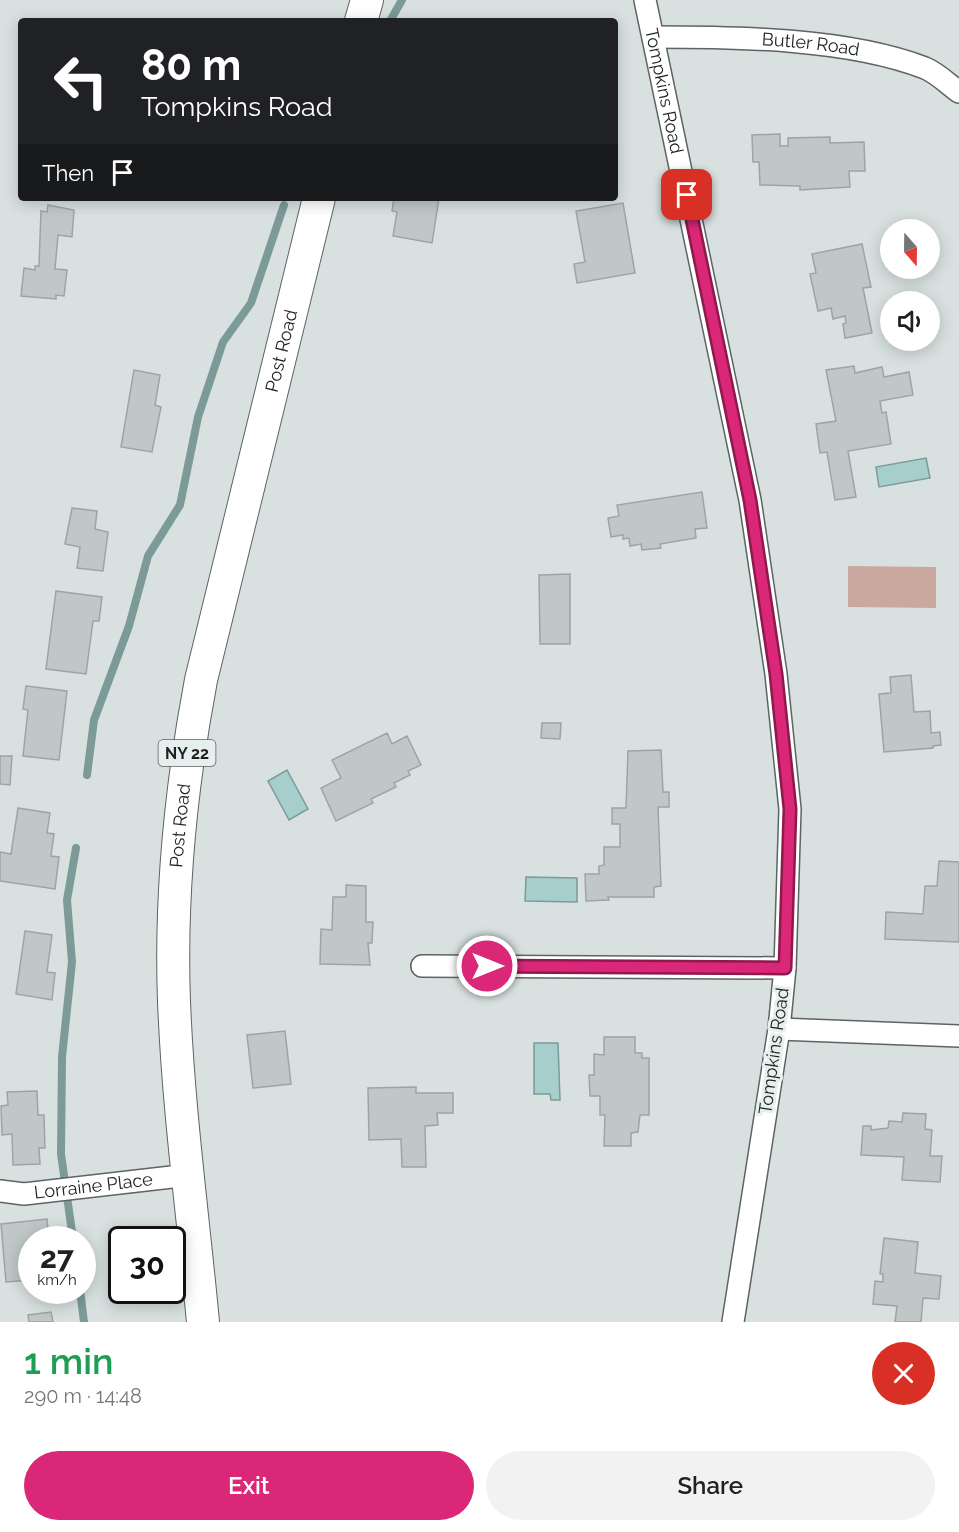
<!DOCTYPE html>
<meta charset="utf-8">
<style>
:root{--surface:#fff;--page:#f2f2f2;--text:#202124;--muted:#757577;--accent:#db2777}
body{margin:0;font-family:Raleway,sans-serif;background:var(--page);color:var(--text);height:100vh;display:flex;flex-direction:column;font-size:22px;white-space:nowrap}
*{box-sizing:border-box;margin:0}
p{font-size:20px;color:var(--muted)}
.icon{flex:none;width:33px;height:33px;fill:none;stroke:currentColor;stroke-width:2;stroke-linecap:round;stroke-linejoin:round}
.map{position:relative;height:1322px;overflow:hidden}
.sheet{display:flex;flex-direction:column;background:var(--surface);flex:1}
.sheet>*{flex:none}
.top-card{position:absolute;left:18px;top:18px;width:600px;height:183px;border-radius:6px;box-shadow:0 3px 15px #0003;background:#202124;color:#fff;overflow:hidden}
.needle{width:39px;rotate:160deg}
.fabs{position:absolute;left:880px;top:219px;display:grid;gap:12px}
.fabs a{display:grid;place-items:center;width:60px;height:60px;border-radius:50%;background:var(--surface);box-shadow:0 3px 15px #0003;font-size:30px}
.speed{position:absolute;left:18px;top:1226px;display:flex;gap:12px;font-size:30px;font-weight:700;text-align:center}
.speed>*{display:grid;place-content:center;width:78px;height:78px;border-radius:50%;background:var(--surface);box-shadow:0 3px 15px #0003;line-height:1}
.speed small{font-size:15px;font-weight:400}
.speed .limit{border:3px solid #111;border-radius:9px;background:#fff;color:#111}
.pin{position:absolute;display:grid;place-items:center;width:51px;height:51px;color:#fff;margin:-26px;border-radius:12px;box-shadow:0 3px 9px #0006}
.me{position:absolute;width:66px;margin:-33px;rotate:90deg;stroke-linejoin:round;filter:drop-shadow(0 0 4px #0008)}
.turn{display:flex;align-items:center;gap:21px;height:126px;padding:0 24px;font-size:27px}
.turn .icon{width:78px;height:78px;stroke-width:2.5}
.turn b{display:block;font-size:42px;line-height:51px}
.then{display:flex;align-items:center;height:57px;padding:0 24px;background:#0003;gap:12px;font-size:22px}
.round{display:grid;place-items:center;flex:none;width:63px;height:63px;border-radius:32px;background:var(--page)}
.headline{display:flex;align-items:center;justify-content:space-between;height:102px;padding:0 24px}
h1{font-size:36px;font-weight:600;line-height:45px;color:#1e9e55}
.cta{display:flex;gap:12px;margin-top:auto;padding:12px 24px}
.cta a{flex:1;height:69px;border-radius:36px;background:var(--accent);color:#fff;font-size:24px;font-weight:600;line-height:69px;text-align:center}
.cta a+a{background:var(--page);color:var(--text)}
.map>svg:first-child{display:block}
.green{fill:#cba89f}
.water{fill:#a5cecc;stroke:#7c9a98;stroke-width:1.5}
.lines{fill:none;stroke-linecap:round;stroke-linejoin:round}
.stream{stroke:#7c9a98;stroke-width:8}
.building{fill:#bfc7c7;stroke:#9da5a4;stroke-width:1.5}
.minor-casing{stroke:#5d6463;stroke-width:24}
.primary-casing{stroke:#5d6463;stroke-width:34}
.minor{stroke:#fff;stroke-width:21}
.primary{stroke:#fff;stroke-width:32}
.route-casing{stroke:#8e194d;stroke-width:15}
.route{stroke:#db2777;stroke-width:10}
.labels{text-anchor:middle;stroke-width:6;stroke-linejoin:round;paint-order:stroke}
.shield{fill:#e6eeee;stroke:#5a5e5e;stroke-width:1.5}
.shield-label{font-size:16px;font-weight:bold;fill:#1e2120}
.street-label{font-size:18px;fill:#1e2120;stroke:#e6eeee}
</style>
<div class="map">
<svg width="959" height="1322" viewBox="0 0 959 1322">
<rect width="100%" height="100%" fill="#d8e1e0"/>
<path class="green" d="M848 566 936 567V608L848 607Z"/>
<path class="water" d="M926 458 930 478 879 487 876 467Z
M287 770 308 809 289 820 268 781Z
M526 877 577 878V902L525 901Z
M534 1043H558L560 1100H551L550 1094H534Z"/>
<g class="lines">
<path class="stream" d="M390 21 402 0
M87 775 94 720 129 626 148 556 180 505 198 417 223 342 251 303 284 205
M73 1239 61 1154 62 1057 72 962 67 900 76 848
M80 1290 84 1322"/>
</g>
<path class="building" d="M780 134V146H788V138L830 137V143L864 142 865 171H849L850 187 800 190V186L760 185 759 162H753L752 135Z
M394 198H439L432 243 393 236 397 212 392 211Z
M623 203 635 273 577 283 574 264 585 262 576 211Z
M48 205 74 210 72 237 58 235 55 269 67 270 64 296 56 295V299L21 296 24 268 35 270V266H39L41 211 47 212Z
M862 244 871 287 863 288 872 333 845 338 843 324 846 323 845 316 833 319 831 308 818 311 810 274 816 273 812 254Z
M854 366 855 373 882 367 884 377 909 372 913 395 880 401 882 413 886 412 891 444 848 451 856 497 835 500 827 452 820 453 816 424 836 421 826 370Z
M134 370 160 375 155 405 161 407 152 452 121 447Z
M702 492 707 528 695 529 696 538 660 544 661 548 642 550 641 544 630 546 629 538 623 539V535L611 537 608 518 619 516 617 505Z
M72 508 97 511 95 529 108 532 103 571 77 568 80 547 65 544Z
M570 574V644H540L539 575Z
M56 591 102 597 99 621H93L86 674 46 669Z
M911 675 914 712 930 711 931 733 940 732 941 745 933 746V748L884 752 879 694 891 693 890 677Z
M26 686 67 691 59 760 23 756 28 710 23 709Z
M542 723H561L560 739 541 738Z
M387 733 392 744 407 736 421 765 408 771 410 775 394 783 396 787 371 799 373 803 336 821 321 788 341 778 332 760Z
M661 750 663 792H669V807H658L661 886 654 887V897H608L609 900 586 901 585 874H599V866L604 865V847H620V824H612V808H626L628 751Z
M0 756H12L10 785 0 784Z
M18 808 50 813 47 833 54 834 51 856 59 857 55 889 0 881V852L11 854Z
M939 861 959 862V942L885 939 886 912 923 914 925 886H937Z
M346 885 366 886V922H373L372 943H368L370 965 320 964 321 929 332 930 333 897H346Z
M25 931 52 935 47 972 55 973 52 1000 16 994Z
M285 1031 291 1084 253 1088 247 1035Z
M604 1037H635V1053H642V1058H649V1115H640L638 1132 631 1133V1146H604L605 1115H600V1096H590L589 1075H594V1054L604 1055Z
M416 1087V1093H453V1113H437L438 1125 425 1126 426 1167H402L401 1139 369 1140 368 1088Z
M37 1091 38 1115H44L45 1148H39L40 1164 13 1165 12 1134 2 1135 1 1106 8 1105 7 1092Z
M903 1113 926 1114 925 1129 932 1130 930 1156H942L940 1182 902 1180 904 1157 861 1155 863 1126H871V1130L888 1128 889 1121 902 1122Z
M47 1219 49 1239H32V1280L6 1282 1 1224Z
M884 1238 918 1242 915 1273 941 1276 939 1299 923 1298 921 1322H895L897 1306 873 1304 875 1281 883 1282V1274H880Z
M51 1312 53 1322H29L28 1315Z"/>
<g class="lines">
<g class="minor-casing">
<g id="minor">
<path id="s1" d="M645 0 750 500 776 674 790 809 785 968 779 1029 733 1322"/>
<path id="s2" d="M653 37C736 37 847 38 925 68 937 73 948 84 959 92"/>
<path d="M422 966 785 968"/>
<path d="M779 1029 959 1036"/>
<path id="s3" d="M0 1191 24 1194 189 1175"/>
</g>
</g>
<g class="primary-casing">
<g id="primary">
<path d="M361 21 367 0"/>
<path id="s4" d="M203 1322C193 1216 178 1107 174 1001 170 893 181 786 201 680L319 198"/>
</g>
</g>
<use href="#minor" class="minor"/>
<use href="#primary" class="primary"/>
</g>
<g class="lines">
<g class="route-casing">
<path id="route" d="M487 966 785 968 790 809 776 674 750 500 687 195"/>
</g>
<use href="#route" class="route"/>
</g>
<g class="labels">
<rect class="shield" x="158.5" y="740" width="57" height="26" rx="4.5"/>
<g class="shield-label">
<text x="187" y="759">NY 22</text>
</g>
<g class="street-label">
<text dy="6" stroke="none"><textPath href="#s2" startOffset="158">Butler Road</textPath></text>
<text dy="6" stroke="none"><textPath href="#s1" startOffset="93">Tompkins Road</textPath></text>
<text dy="6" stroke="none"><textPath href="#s4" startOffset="984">Post Road</textPath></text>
<text dy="6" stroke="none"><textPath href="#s4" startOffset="498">Post Road</textPath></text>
<text transform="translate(774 1051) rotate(-82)" y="6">Tompkins Road</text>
<text dy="6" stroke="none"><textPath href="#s3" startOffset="94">Lorraine Place</textPath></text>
</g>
</g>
</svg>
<div class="fabs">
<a><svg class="needle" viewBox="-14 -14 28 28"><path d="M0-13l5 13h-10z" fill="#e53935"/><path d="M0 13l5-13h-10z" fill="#757577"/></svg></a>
<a><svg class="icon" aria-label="sound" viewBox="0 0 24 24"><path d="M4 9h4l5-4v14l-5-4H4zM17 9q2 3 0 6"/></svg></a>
</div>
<div class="speed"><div>27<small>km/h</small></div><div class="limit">30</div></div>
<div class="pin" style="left:687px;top:195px;background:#d93025"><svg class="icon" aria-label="arrive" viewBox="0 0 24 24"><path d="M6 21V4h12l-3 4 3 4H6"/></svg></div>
<svg class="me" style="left:487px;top:966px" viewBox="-20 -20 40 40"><circle r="17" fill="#db2777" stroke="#fff" stroke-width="3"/><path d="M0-11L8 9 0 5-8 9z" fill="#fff"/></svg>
<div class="top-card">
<div class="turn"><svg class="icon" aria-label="left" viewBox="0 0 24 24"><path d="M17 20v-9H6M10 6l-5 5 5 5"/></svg><div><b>80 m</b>Tompkins Road</div></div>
<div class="then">Then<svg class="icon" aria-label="arrive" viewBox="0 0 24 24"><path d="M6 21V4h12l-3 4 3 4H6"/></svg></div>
</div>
</div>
<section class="sheet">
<div class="headline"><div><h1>1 min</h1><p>290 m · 14:48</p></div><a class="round" style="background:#d93025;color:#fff"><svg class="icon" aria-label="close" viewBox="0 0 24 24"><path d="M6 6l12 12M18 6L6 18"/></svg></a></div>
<div class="cta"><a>Exit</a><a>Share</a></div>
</section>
